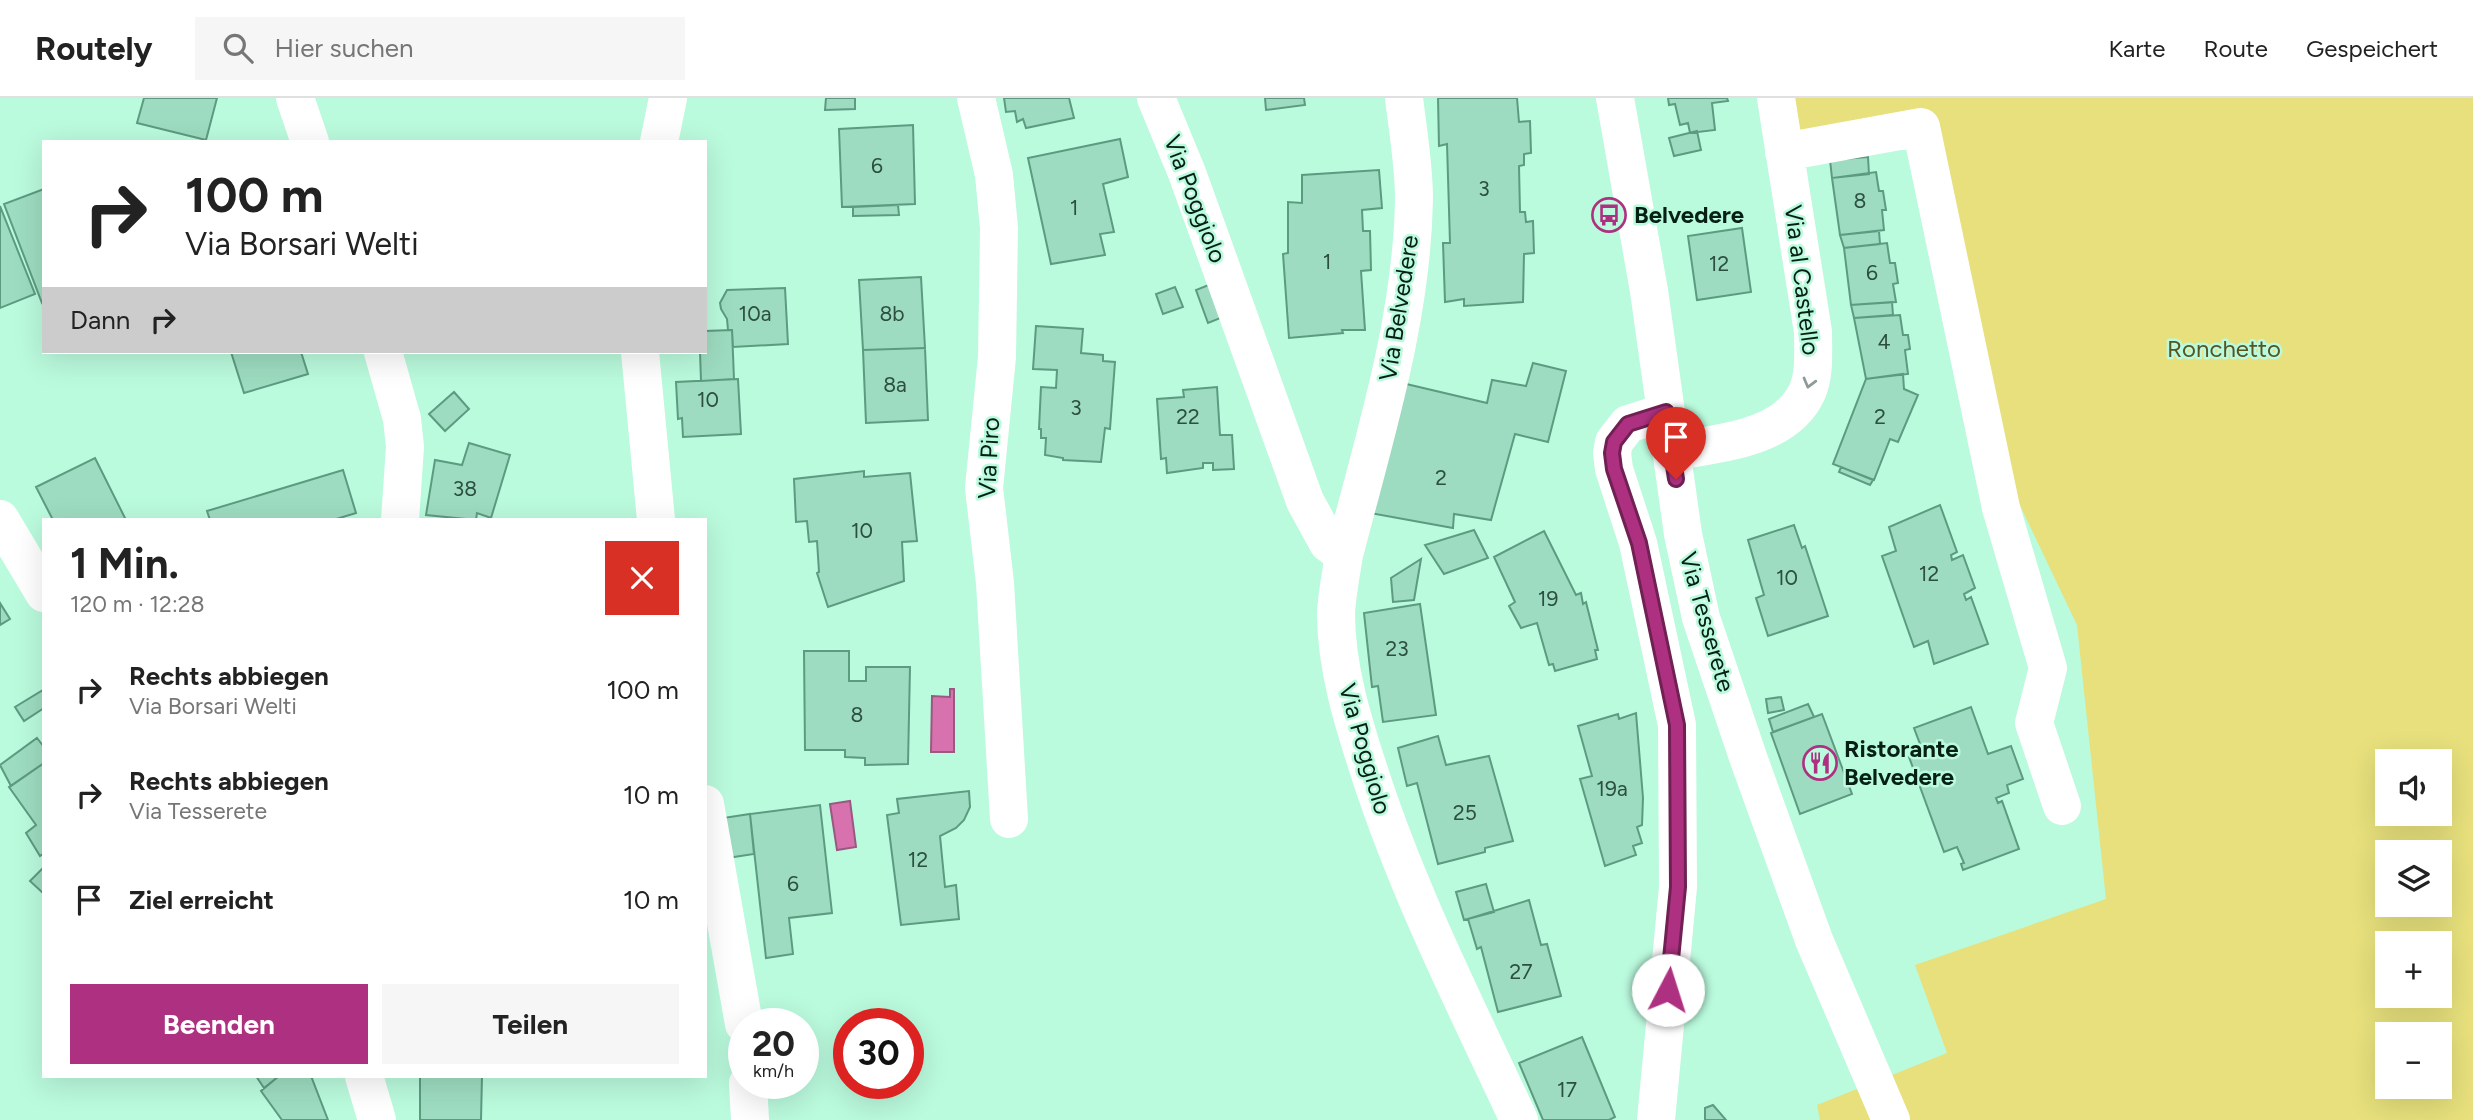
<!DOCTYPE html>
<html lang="de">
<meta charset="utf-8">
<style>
:root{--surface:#fff;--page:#f6f6f6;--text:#222;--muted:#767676;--line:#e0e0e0;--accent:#ae3181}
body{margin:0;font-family:Figtree,sans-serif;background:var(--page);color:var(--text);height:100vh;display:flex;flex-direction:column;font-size:26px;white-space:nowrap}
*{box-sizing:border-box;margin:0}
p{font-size:23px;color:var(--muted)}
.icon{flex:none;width:38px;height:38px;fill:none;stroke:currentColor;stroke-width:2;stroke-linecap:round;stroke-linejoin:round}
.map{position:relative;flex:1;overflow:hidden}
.details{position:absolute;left:42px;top:420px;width:665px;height:560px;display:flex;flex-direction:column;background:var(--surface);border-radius:0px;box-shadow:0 7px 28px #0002}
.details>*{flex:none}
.top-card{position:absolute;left:42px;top:42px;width:665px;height:214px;border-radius:0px;box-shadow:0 7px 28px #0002;background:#fff;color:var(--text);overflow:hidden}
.buttons{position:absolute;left:2375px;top:651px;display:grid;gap:14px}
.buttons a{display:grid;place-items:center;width:77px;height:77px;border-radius:0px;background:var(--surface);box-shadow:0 7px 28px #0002;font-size:35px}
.speed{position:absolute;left:728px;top:910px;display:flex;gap:14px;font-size:35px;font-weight:700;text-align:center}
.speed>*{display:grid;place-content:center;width:91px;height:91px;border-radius:50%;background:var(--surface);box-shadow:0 7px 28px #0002;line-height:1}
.speed small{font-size:18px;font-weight:400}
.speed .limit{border:10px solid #d22;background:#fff;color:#111}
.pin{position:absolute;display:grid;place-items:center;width:60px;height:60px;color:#fff;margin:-72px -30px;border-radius:50% 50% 50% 0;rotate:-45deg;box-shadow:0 0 7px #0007}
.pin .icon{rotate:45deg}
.me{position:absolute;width:77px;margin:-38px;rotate:5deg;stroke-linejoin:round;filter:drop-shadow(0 0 5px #0008)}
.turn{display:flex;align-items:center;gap:24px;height:147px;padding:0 28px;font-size:32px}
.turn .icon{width:91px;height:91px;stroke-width:2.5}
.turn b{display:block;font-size:49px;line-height:60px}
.then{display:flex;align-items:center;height:66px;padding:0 28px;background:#0003;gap:14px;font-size:26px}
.round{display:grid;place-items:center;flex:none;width:74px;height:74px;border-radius:0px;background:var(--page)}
.summary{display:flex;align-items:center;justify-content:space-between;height:119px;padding:0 28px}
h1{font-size:42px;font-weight:700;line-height:52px}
.action{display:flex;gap:14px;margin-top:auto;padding:14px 28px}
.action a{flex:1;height:80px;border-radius:0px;background:var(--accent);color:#fff;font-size:28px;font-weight:700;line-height:80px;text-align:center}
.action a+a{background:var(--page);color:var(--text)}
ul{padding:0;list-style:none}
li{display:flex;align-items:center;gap:21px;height:105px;padding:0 28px}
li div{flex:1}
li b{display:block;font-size:26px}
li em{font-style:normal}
header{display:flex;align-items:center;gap:42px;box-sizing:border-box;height:98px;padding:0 35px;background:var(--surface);border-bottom:2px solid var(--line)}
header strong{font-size:33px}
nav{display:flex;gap:38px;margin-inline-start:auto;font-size:24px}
.search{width:490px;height:63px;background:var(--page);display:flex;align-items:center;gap:18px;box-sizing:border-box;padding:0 24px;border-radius:0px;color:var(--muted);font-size:26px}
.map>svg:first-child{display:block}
.green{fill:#e7e07c;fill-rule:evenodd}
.water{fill:#d872ae;stroke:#995980;stroke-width:2}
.building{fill:#9ddcc0;stroke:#5d9b81;stroke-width:2}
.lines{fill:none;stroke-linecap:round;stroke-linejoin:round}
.minor{stroke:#fff;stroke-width:38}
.oneway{stroke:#8f9b96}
.route-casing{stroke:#712054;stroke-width:18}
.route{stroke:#ae3181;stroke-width:12}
.labels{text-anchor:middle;stroke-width:5;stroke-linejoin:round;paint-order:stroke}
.number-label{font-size:21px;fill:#2c4f40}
.street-label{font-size:24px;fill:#062016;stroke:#bafadd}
.poi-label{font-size:24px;font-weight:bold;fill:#062016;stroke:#bafadd;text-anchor:start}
.park-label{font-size:24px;fill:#575422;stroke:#bafadd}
</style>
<header>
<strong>Routely</strong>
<div class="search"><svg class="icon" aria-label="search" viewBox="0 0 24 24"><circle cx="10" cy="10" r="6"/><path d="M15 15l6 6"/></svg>Hier suchen</div>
<nav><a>Karte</a><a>Route</a><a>Gespeichert</a></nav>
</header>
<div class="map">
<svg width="2473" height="1022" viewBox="0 0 2473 1022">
<rect width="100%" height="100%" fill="#bafadd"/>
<path class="green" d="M1776 0H2473V1022H1820L1817 1007 1947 955 1915 867 2106 801 2077 527 1987 338 1921 30 1784 54ZM2387 663H2440V716H2387ZM2387 754H2440V807H2387ZM2387 845H2440V898H2387ZM2387 936H2440V989H2387Z"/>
<path class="water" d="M950 591H954V654H931L932 598 950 599Z
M850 703 856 749 837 752 830 706Z"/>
<path class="building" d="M144 0H217L206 42 137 25Z
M826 0H855V11L825 12Z
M1004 0H1069L1074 20 1026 30 1023 21 1017 24 1015 13 1006 14Z
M1265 0H1304L1305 7 1266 12Z
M1438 0H1517L1519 24 1530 23 1531 55 1524 56V67L1519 68 1520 114H1525L1526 124 1533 123 1534 155 1524 156 1523 204 1464 208V201L1445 204 1443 145H1450L1447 46 1439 48Z
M1668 0H1727L1728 3 1712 5 1715 32 1690 35 1688 25 1680 27 1675 6 1669 7Z
M913 27 915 106 842 109 839 31Z
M1697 33 1701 52 1674 58 1669 40Z
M1120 41 1128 79 1103 86 1114 134 1100 136 1105 157 1051 166 1028 60Z
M1868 59 1869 76 1832 80 1830 62Z
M1379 72 1382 110 1362 112 1363 133H1370L1371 172 1361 173 1365 232H1342L1343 235 1289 240 1283 156 1288 155V104L1302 105V77Z
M1876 74 1879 93H1883L1886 112H1882L1884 132 1840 137 1832 80Z
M44 91V204L42 205 4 106Z
M898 107 899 117 853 118V109Z
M0 108 35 196 0 210Z
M1742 130 1751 194 1697 202 1688 138Z
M1879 133 1880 146 1844 150 1840 137Z
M1887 145 1890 165H1895L1898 185 1893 186 1896 204 1851 207 1844 150Z
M921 179 925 250 863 252 859 182Z
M1211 186 1223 219 1208 225 1196 192Z
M1175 189 1183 209 1163 216 1156 196Z
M785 190 788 246 733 249 732 232H728L727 221 721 211 720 205 727 192Z
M1892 204 1893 217 1854 220 1851 207Z
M1900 217 1903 237H1908L1910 251 1905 252 1908 276 1866 281 1854 220Z
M1036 228 1083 231 1081 255 1103 257V263L1115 264 1110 331 1105 330 1101 364 1063 362V360L1045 357 1046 340H1041V331H1039L1041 289 1056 290 1057 272 1033 271Z
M732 232 734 281 701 283 700 254H705V233Z
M925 250 928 322 866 325 863 252Z
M231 254H301L308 276 244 295Z
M1533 265 1566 273 1548 344 1515 336 1491 422 1454 416 1453 430 1370 415 1402 285 1487 305 1492 282 1526 288Z
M1903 276 1904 291 1918 297 1898 344 1890 341 1874 382 1833 366 1866 281Z
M738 281 741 336 683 339 682 320 678 321 676 284Z
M1217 289 1220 337H1232L1234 371 1213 372V365H1203V370L1167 375 1166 360 1161 361 1157 301 1184 299 1183 292Z
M454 294 469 311 445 333 429 316Z
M469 345 510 357 491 420 477 415 476 422 426 417 435 362 462 367Z
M95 360 126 422H53L36 389Z
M1841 369 1873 382 1870 387 1839 374Z
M343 372 356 415 333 422H210L207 413Z
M864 373V379L910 375 917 443 902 444 904 483 828 509 817 475 819 474 817 443 809 444 807 423 796 424 794 381Z
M1940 407 1957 454 1951 457 1952 462 1963 457 1975 490 1964 496 1966 502 1971 499 1988 546 1934 566 1928 543 1914 549 1882 458 1896 453 1889 429Z
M1794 427 1802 450 1805 448 1828 518 1768 538 1756 500 1764 497 1748 442Z
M1474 432 1488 460 1444 476 1425 447Z
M1544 433 1576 497 1581 495 1583 506 1586 504 1598 552H1595L1597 561 1555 573 1553 566 1549 567 1537 525 1521 530 1509 508 1515 504 1494 459Z
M1421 461 1414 502 1393 504 1391 480Z
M0 505 10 521 0 527Z
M1420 506 1436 617 1383 624 1378 588 1372 589 1364 515Z
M804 553H849V583H866V569H910L908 666 865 667V660L845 659V652H805Z
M43 592 44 610 24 623 15 609Z
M1781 599 1784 612 1768 615 1766 601Z
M1808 606 1814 619 1773 634 1769 621Z
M1971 609 1988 656 2011 648 2023 681 2007 687 2009 695 1996 700 1998 705 2002 703 2019 751 1963 772 1961 766 1964 765 1957 749 1944 754 1909 659 1923 654 1914 630Z
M1636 615 1643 700 1642 727 1637 729 1642 745 1633 748 1636 757 1605 768 1580 681 1592 678 1578 628 1618 616 1619 621Z
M1822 616 1852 696 1800 716 1771 635Z
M1438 638 1446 667 1489 658 1513 743 1485 750V754L1438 766 1417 685 1407 688 1398 650Z
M37 640 44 649V665L11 688 0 667Z
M44 665V755L40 758 26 735 36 727 9 689Z
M969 693 970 709 964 722 956 730 940 738 945 789 956 787 959 821 901 827 887 717 899 715 897 701Z
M820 707 832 815 789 820 793 856 766 860 750 716Z
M750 716 754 756 727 760 723 720Z
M44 769V796L30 783Z
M1486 786 1494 814 1464 822 1456 794Z
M1529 802 1541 847 1547 846 1561 898 1498 914 1481 849 1477 851 1468 821Z
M1582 939 1615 1019 1609 1022H1543L1519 965Z
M256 978H279L264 990Z
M279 978H311L328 1022H282L261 993Z
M420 978H482L481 1022H420Z
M1713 1007 1726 1022H1705V1010Z"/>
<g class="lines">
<path class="minor" d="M295 0 310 44
M976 0 994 77 999 130 997 259 984 390 995 485 1009 721
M1156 0 1187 75 1305 403 1328 445 1344 457C1341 476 1337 496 1336 515 1336 570 1353 624 1370 676 1409 796 1466 908 1519 1022
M1615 0 1649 193 1683 436 1701 520 1749 662 1814 842 1891 1022
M659 44 668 0
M1784 54 1921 29 2001 410 2048 570 2034 625 2062 708
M383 254 402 321 405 349 400 422
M640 254 656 422
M1672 354C1717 345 1785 342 1807 294 1815 277 1813 253 1813 234L1776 0
M0 421 44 495
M1344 457C1374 340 1412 223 1414 101 1414 68 1408 33 1404 0
M705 706 744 926
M364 978 377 1022
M748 985 750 1022
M1656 1022 1678 789 1677 627 1638 445 1614 371 1612 355 1614 344 1628 326 1666 314"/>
</g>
<defs><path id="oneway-chevron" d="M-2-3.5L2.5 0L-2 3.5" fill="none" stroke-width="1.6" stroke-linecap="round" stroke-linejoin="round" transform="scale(1.75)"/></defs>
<use class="oneway" href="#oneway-chevron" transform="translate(1809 285) rotate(105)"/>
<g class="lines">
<g class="route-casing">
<path id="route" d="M1668 892 1678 789 1677 627 1639 445 1614 371 1612 355 1614 344 1628 326 1666 314 1676 381"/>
</g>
<use href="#route" class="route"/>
</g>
<defs>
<g id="bus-ring" transform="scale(1.75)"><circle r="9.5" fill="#bafadd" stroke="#ae3181" stroke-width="1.5"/><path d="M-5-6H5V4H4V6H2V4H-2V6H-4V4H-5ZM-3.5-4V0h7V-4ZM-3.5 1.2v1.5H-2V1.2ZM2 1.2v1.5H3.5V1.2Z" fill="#ae3181"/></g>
<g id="restaurant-ring" transform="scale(1.75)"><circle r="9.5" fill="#bafadd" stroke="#ae3181" stroke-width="1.5"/><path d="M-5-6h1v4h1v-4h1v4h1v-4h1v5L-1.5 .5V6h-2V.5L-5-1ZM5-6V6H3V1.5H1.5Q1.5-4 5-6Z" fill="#ae3181"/></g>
</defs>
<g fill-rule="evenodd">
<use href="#bus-ring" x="1609" y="117"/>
<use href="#restaurant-ring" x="1820" y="665"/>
</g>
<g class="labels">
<g class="number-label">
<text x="877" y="75">6</text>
<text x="1484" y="98">3</text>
<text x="1860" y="110">8</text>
<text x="1074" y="117">1</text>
<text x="1327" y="171">1</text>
<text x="1719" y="173">12</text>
<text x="1872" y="182">6</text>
<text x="755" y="223">10a</text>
<text x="892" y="223">8b</text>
<text x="1884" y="251">4</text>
<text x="895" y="294">8a</text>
<text x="708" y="309">10</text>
<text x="1076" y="317">3</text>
<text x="1188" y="326">22</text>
<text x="1880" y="326">2</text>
<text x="1441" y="387">2</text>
<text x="465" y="398">38</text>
<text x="862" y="440">10</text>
<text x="1929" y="483">12</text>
<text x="1787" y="487">10</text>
<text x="1548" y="508">19</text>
<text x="1397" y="558">23</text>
<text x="857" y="624">8</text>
<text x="1612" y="698">19a</text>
<text x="1465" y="722">25</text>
<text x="918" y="769">12</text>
<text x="793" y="793">6</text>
<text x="1521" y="881">27</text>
<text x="1567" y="999">17</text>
</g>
<g class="street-label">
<text transform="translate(1195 101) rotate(69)" y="8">Via Poggiolo</text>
<text transform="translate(1802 182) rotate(83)" y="8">Via al Castello</text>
<text transform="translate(1399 210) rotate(-81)" y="8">Via Belvedere</text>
<text transform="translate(989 360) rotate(-87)" y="8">Via Piro</text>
<text transform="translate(1707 524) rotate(74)" y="8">Via Tesserete</text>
<text transform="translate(1365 651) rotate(74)" y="8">Via Poggiolo</text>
</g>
<g class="poi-label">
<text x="1634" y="125">Belvedere</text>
<text x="1844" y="659">Ristorante<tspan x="1844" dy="28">Belvedere</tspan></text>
</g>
<g class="park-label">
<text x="2224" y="259">Ronchetto</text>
</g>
</g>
</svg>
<div class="buttons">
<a><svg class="icon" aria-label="sound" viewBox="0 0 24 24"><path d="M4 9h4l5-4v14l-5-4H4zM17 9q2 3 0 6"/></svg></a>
<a><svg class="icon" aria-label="layers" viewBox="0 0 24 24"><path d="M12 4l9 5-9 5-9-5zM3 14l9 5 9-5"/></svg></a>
<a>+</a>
<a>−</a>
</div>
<div class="speed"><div>20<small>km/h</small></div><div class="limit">30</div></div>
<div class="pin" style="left:1676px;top:381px;background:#d93025"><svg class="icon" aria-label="arrive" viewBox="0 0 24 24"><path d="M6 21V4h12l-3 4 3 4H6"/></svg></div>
<svg class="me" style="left:1668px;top:892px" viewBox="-20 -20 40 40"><circle r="19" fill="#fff"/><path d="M0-13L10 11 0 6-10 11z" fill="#ae3181"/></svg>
<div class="top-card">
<div class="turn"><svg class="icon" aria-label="right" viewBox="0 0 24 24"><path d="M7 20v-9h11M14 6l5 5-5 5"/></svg><div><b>100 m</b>Via Borsari Welti</div></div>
<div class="then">Dann<svg class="icon" aria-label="right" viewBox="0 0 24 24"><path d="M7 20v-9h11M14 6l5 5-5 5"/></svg></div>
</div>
<section class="details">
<div class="summary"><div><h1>1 Min.</h1><p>120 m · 12:28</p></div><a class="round" style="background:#d93025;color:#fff"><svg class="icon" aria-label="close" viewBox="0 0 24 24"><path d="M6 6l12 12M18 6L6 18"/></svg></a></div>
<ul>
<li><svg class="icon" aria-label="right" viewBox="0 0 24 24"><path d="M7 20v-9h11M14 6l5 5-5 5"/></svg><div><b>Rechts abbiegen</b><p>Via Borsari Welti</p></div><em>100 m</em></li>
<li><svg class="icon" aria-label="right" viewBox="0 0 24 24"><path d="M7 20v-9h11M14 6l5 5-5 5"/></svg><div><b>Rechts abbiegen</b><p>Via Tesserete</p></div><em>10 m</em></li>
<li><svg class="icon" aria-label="arrive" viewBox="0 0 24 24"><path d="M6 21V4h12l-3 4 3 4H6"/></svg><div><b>Ziel erreicht</b></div><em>10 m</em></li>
</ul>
<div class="action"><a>Beenden</a><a>Teilen</a></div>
</section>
</div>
